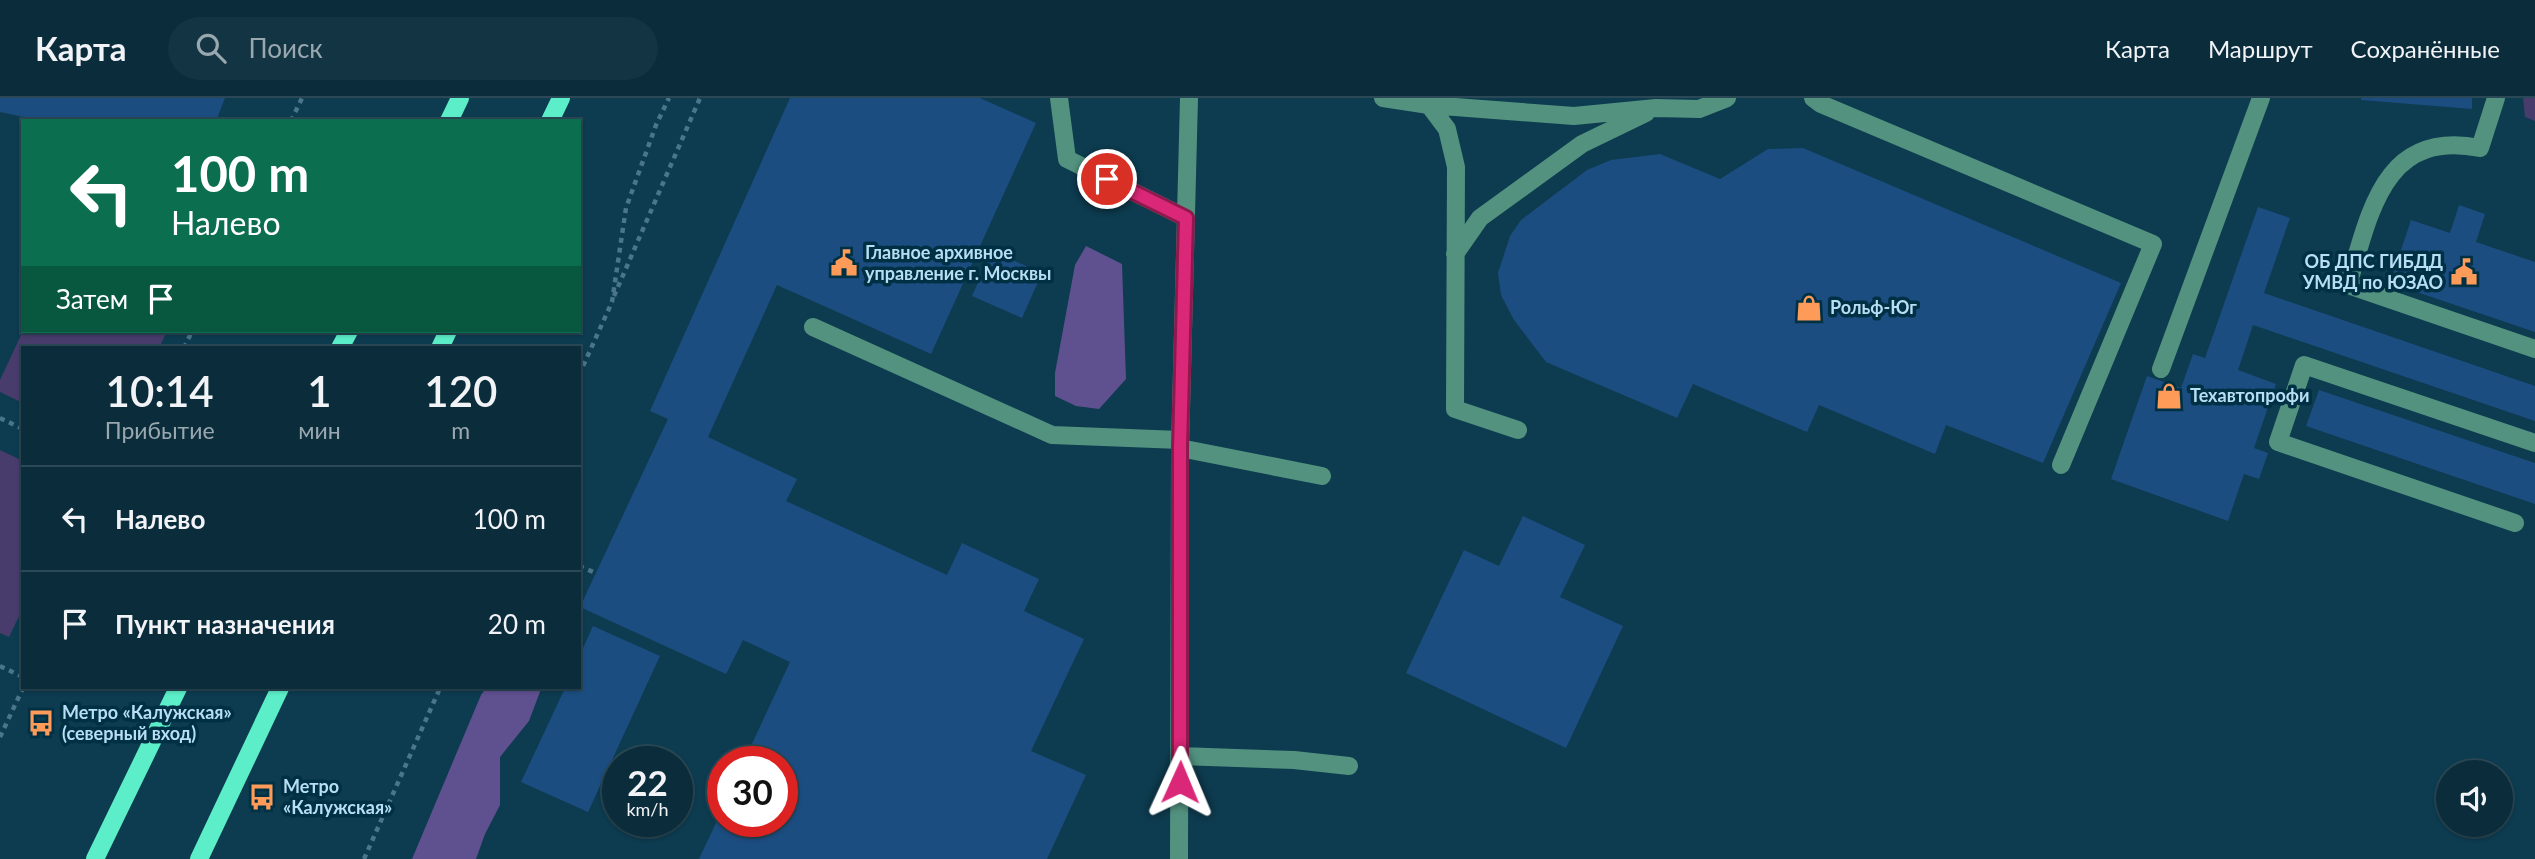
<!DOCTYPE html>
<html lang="ru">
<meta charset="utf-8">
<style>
:root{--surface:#0a2c3b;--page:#133442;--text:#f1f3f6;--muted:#99a7af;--line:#2a4855}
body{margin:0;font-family:Lato,sans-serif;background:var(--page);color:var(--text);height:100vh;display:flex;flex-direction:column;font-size:26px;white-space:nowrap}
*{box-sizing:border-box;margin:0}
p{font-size:23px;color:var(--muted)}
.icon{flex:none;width:38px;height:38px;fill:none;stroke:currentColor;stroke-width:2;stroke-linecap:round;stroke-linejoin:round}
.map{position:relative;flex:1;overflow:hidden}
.side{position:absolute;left:21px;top:248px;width:560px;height:343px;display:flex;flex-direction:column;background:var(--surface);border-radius:0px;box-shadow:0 2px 5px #0004,0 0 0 2px var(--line)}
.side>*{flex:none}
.guide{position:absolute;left:21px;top:21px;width:560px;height:214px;border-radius:0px;box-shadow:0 2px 5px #0004,0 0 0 2px var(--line);background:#0b6e4f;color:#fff;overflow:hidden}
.buttons{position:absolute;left:2436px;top:662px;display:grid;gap:14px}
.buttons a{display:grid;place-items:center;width:77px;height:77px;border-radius:50%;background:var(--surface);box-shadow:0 2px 5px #0004,0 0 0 2px var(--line);font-size:35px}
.speed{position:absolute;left:602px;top:648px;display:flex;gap:14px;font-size:35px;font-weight:700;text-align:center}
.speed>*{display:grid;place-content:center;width:91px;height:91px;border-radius:50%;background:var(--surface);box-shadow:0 2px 5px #0004,0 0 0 2px var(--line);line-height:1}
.speed small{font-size:18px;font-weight:400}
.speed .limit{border:10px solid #d22;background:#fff;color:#111}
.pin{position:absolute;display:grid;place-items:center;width:60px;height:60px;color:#fff;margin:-30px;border:4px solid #fff;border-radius:50%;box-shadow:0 2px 7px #0007}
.me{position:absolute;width:77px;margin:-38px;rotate:1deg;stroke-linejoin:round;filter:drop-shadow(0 0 5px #0008)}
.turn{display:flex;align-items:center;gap:24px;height:147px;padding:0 35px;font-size:32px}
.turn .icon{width:91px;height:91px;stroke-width:2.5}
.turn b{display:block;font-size:49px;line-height:60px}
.then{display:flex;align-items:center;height:66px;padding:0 35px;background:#0003;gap:14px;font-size:26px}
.eta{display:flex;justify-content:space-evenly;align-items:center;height:119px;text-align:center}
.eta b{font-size:42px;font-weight:600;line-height:49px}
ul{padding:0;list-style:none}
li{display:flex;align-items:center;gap:21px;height:105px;padding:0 35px;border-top:2px solid var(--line)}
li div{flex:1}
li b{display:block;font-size:26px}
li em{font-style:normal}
header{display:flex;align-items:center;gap:42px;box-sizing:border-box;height:98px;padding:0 35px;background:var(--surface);border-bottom:2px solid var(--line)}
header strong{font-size:33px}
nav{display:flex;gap:38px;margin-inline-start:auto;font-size:24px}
.search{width:490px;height:63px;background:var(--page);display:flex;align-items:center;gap:18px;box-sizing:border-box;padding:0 24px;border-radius:38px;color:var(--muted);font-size:26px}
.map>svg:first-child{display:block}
.green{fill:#483c6d}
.forest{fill:#5f5190}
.building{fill:#1c4d81}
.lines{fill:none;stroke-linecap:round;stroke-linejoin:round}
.path{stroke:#4a758a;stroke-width:4.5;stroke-dasharray:5 5;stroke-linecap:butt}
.minor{stroke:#52927f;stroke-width:18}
.major{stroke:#5beec8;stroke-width:18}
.route-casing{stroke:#8e194d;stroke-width:18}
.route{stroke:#db2777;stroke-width:12}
.labels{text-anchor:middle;stroke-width:7;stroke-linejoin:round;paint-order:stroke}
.poi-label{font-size:18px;font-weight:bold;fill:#b8def4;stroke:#003044;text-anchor:start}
</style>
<header>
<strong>Карта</strong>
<div class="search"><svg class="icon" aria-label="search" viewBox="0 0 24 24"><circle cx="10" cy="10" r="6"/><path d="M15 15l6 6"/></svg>Поиск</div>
<nav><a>Карта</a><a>Маршрут</a><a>Сохранённые</a></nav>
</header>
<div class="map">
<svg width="2535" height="761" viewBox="0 0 2535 761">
<rect width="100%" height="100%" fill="#0d3b4f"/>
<path class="green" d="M2523 0H2535V23L2525 19Z
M23 233H167L159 250H23V305L0 294V282Z
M0 352 23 363V510L9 539 0 535Z"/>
<path class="forest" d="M1086 148 1122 166 1126 281 1099 311 1076 308 1055 298V275L1075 167Z
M486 590 541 591 529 623 500 659V707L485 736 476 761H412L481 597Z"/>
<path class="building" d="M0 0H225L216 23H43L0 14Z
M790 0H980L1036 25 931 256 777 187 708 339 797 381 786 403 947 477 962 445 1039 481 1024 513 1084 541 1031 653 1086 677 1047 761H699L723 710V723H782V663H744L790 564 743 542 726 576 580 509 668 321 650 313Z
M2361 0H2472V11L2361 2Z
M1803 50 2121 185 2043 365 1946 327 1935 356 1819 307 1807 334 1693 286 1677 320 1546 264 1514 222 1501 197 1498 175 1510 138 1521 122 1587 72 1611 62 1660 56 1720 81 1768 51Z
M2459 107 2485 116 2476 144 2535 164V234L2390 185 2411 122 2450 135Z
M2258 109 2290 120 2264 195 2535 288V323L2253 227 2238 272 2276 286 2254 350 2268 355 2259 381 2244 376 2228 423 2111 381 2147 278 2181 290 2193 256 2205 260Z
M992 153 1042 175 1022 220 972 198Z
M2319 292 2535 365V406L2306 328Z
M1523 418 1585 447 1560 499 1623 528 1566 650 1406 575 1464 452 1499 468Z
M593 528 660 558 588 714 521 684 565 590H579V559Z"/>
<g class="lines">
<path class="path" d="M291 23 302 0
M614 198 700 0
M184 250 192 233
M579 277 612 204 626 110 656 27 669 0
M0 320 23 331
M579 468 596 475
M0 568 23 579
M0 639 23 590
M364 761 440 590"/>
<path class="minor" d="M1059 0 1067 61 1186 120
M1383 0 1429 7 1574 18 1656 10 1699 11 1727 0
M1813 0 1821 6 2153 146 2061 367
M2496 0 2480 50C2383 31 2370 115 2348 187L2535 251
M1429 7 1447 31 1456 69 1455 311 1518 332
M1455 156 1480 120 1582 46 1646 15
M813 229 1052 337 1180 342
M2161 271 2261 0
M1180 350 1322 378
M2515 425 2278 344 2304 267 2535 345
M1180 658 1294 662 1349 668
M1179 761 1180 350 1189 0"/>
<path class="major" d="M449 23 460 0
M550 23 561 0
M340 250 349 233
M440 250 448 233
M95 761 178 590
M199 761 280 590"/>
</g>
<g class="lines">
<g class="route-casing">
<path id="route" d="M1107 81 1186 120 1180 350V684"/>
</g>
<use href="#route" class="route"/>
</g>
<defs>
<g id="civic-bare" transform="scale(2.1)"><path d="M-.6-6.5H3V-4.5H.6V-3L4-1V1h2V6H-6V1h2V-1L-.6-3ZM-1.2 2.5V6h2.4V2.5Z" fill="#fe9b59" stroke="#003044" stroke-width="2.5" paint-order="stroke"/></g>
<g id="shop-bare" transform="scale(2.1)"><path d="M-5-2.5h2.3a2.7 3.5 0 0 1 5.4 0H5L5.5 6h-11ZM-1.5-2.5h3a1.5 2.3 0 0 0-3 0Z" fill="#fe9b59" stroke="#003044" stroke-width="2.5" paint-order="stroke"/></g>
<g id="bus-bare" transform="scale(2.1)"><path d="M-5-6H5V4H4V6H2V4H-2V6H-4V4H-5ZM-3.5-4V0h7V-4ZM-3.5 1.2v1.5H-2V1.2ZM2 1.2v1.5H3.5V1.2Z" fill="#fe9b59" stroke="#003044" stroke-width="2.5" paint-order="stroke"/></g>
</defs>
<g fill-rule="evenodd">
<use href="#civic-bare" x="844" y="165"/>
<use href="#civic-bare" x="2464" y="174"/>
<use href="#shop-bare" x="1809" y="210"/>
<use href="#shop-bare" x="2169" y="298"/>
<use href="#bus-bare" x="41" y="625"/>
<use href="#bus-bare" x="262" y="699"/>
</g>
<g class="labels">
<g class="poi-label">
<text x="865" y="161">Главное архивное<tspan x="865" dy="21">управление г. Москвы</tspan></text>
<text x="2443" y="170" text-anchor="end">ОБ ДПС ГИБДД<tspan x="2443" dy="21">УМВД по ЮЗАО</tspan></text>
<text x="1830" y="216">Рольф-Юг</text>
<text x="2190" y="304">Техавтопрофи</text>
<text x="62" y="621">Метро «Калужская»<tspan x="62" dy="21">(северный вход)</tspan></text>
<text x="283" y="695">Метро<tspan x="283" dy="21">«Калужская»</tspan></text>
</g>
</g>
</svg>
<div class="buttons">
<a><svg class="icon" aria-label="sound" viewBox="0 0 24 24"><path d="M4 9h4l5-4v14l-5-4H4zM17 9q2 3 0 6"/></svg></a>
</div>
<div class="speed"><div>22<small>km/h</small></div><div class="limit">30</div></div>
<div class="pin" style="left:1107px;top:81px;background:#d93025"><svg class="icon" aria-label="arrive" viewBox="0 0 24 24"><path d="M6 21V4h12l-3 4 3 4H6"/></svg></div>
<svg class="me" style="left:1180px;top:684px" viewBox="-20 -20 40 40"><path d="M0-17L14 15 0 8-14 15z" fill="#db2777" stroke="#fff" stroke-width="4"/></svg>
<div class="guide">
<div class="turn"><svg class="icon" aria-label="left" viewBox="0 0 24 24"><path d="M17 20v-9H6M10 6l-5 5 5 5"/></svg><div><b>100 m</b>Налево</div></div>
<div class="then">Затем<svg class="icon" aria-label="arrive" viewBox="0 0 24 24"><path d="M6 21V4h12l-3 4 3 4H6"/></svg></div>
</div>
<section class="side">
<div class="eta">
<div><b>10:14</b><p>Прибытие</p></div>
<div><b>1</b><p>мин</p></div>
<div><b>120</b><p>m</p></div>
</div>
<ul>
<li><svg class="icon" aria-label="left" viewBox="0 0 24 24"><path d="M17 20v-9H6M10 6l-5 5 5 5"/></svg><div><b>Налево</b></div><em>100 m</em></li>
<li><svg class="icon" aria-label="arrive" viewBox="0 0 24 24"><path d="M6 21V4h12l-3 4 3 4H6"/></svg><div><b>Пункт назначения</b></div><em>20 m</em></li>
</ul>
</section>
</div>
